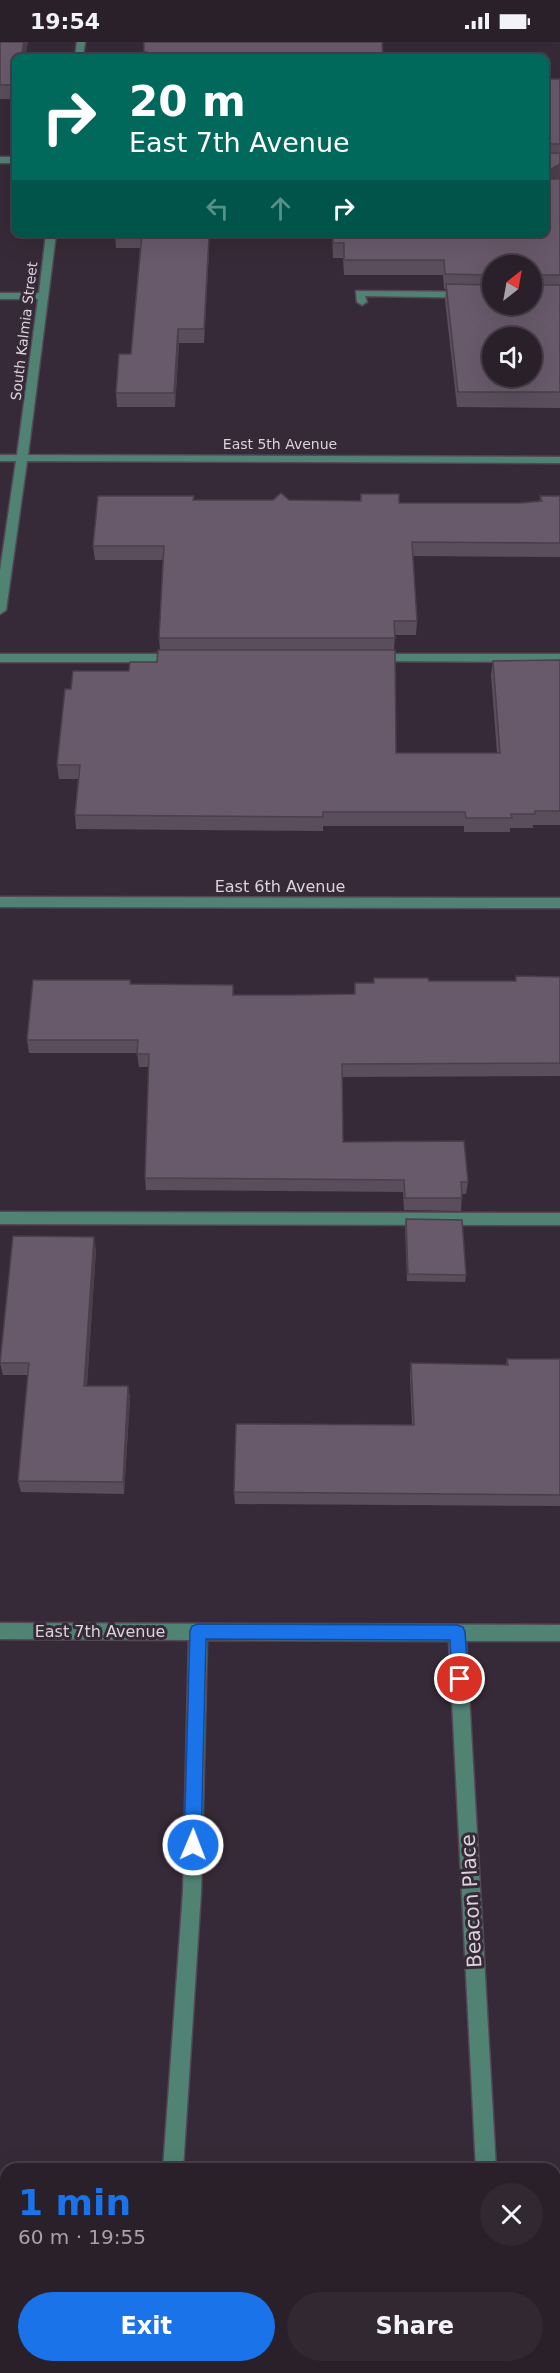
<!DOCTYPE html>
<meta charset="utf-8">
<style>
:root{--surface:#29202a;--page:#312832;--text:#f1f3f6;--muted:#a5a3a8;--line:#453e47;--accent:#1a73e8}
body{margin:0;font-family:"DejaVu Sans",sans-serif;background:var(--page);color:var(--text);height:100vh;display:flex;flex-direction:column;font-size:22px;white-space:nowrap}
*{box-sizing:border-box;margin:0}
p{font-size:20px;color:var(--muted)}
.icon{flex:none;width:33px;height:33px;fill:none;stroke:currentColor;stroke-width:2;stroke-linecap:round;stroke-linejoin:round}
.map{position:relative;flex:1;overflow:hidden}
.drawer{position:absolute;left:0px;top:2121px;width:561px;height:210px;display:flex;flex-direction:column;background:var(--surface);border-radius:18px 18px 0 0;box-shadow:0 6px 24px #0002,0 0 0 2px var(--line)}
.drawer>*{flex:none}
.guide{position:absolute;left:12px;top:12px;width:537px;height:183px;border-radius:9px;box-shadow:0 6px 24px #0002,0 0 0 2px var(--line);background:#00695c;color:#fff;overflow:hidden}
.needle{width:39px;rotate:31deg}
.fabs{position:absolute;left:482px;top:213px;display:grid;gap:12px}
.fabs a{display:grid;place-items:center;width:60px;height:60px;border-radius:50%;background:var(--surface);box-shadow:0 6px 24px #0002,0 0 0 2px var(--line);font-size:30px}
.pin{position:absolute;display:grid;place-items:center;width:51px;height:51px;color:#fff;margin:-26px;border:3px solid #fff;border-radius:50%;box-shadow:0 2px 6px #0007}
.me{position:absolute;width:66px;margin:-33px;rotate:1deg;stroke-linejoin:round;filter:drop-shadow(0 0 4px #0008)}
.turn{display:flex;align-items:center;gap:21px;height:126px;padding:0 18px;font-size:27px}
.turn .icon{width:78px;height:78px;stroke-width:2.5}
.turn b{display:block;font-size:42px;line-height:51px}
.lanes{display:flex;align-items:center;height:57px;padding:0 18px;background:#0003;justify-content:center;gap:30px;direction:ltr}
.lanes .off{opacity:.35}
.round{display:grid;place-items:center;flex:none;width:63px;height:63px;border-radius:32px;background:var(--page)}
.headline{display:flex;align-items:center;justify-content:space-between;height:102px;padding:0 18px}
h1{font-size:36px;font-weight:700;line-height:45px;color:var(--accent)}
.primary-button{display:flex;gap:12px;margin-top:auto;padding:12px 18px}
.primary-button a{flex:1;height:69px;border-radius:36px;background:var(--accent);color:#fff;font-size:24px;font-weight:700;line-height:69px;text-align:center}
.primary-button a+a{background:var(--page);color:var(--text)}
.status{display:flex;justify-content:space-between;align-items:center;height:42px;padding:0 30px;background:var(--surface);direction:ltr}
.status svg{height:16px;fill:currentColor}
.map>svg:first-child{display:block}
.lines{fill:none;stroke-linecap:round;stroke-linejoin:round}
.minor-casing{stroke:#554856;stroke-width:3}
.minor{fill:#508374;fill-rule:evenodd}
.wall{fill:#5a4d5c;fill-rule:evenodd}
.shaded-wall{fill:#4a3f4b}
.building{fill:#695a6b;stroke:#4a3f4b;stroke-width:1.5;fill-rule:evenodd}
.route{fill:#1a73e8;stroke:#114b97;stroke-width:1.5}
.labels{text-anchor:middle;stroke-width:6;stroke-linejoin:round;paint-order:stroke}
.far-street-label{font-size:14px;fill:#dbd3dc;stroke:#372a38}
.street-label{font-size:16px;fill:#dbd3dc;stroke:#372a38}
.near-street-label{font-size:20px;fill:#dbd3dc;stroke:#372a38}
</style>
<div class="status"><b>19:54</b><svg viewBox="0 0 49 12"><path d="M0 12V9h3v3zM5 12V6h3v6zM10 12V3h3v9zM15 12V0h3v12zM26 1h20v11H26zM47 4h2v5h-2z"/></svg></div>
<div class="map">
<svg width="560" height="2331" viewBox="0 0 560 2331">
<rect width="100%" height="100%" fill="#372a38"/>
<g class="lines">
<g class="minor-casing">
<path id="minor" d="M77 0H85L83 15H75Z
M0 115H15V121H0Z
M46 192H56L28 413 560 415V421L27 419 6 568 0 572V529L16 419H0V413H17L38 257H0V251H39Z
M356 249 492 250V256L365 254 367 260 362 263 357 260Z
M0 612H176L182 616 176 620H0Z
M377 612H560V620L373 619V613Z
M0 855 560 856V866L0 865Z
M0 1170 560 1171V1183L0 1182Z
M0 1581 560 1583V1599H466L496 2127H476L449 1599 207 1598 201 1850 183 2127H163L183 1850 189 1598 0 1597Z
M149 2325H171L170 2331H148Z
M485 2325H507L508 2331H486Z"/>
</g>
<use href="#minor" class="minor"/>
</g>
<path class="wall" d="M0 0H28L25 15H15V57H0Z
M546 37H560V136L559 137H560V366L457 365 445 258 446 247H444L443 233H344L343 216H333L332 192H546ZM492 224 531 262H492Z
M115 192H195V195H209V209L204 301H179L175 365H117L116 351 131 312 140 206H116Z
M361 452 399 461H521L540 460V454H560V515L413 514 417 579 416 593H395L394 608 396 711H497L491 633 493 619 560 618V783H533V786H510V790H464V784H323V789L76 787 75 773 78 737H59L57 723 71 647 157 620 160 608 159 596 163 518H95L93 504 194 458H289L360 459Z
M516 934 560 935V1034L342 1035 343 1100 468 1140 466 1152H462L461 1169 404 1168 403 1150 146 1148 145 1136 149 1025H139L137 1011H29L27 998 130 938 131 942 233 953H297L354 952 355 941 515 939Z
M406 1177 466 1233 465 1240 407 1239 405 1185Z
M96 1208 87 1344H128L130 1356 124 1452 21 1450 18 1439 28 1333H3L0 1321Z
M507 1317H560V1464L235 1462 234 1450 412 1383 410 1334 411 1321 506 1323Z"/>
<path class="shaded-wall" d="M24 0H28L25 15H21Z
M560 122V136L546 144V130Z
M209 195V209L204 301V287Z
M178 287 179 301 175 365 174 351Z
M94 1195 96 1208 86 1356 84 1344Z
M128 1344 130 1356 124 1452 123 1440Z"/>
<path class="building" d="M0 0H24L21 15H15V43H0Z
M144 0H382L383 15H146L147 10H144Z
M546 37H560V102H546Z
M546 102V111H560V122L546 130Z
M546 137H560V233H533L531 239V224H492V233L445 232 444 218H344V201H333V192H546Z
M115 192H194V195H209L204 287H178L174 351H116L119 312H131L142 192Z
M446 242 492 243V262H531V242L533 243H560V350H458ZM492 296H531V334H492Z
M281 451 289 458 361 459V452H399V461H521L542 459 540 454H560V501L412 500 417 579H394L395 596H159L164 504H93L98 454H194L193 458H273Z
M158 608H395L396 711H500L493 619 560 618V769H535V772H511L512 776H466L465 770H323V775L75 773 80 723H57L65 647H71L73 629H129L130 620H157Z
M516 934 560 935V1021L342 1022 343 1100 464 1099 468 1140H461L462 1156H405L404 1138 145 1136 149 1012H137L138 998H27L33 938H130V942L233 943V953H297L355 952V941H374V936H428L429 939H516Z
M406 1177 462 1178 466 1233 408 1232Z
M13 1194 94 1195 84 1344H128L123 1440 18 1439 29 1321H0Z
M507 1317H560V1453L234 1450 236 1382 414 1383 411 1321 508 1323Z"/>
<path class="route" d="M198 1582 457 1583 463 1585 465 1590 468 1637 465 1642 460 1645 454 1642 452 1637 450 1598 206 1597 201 1803 199 1809 193 1811 187 1809 184 1803 190 1589 192 1584Z"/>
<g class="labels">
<g class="far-street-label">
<text transform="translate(24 289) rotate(-83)" y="5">South Kalmia Street</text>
<text x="280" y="407">East 5th Avenue</text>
</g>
<g class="street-label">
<text x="280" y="850">East 6th Avenue</text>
<text x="100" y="1595">East 7th Avenue</text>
</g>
<g class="near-street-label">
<text transform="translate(471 1859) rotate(-93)" y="7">Beacon Place</text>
</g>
</g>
</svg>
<div class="fabs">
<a><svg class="needle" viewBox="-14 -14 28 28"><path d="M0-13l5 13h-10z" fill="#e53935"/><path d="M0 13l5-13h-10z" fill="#a5a3a8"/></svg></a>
<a><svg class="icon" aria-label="sound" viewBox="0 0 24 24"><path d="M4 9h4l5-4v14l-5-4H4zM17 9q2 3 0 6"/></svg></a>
</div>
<div class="pin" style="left:460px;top:1637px;background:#d93025"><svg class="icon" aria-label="arrive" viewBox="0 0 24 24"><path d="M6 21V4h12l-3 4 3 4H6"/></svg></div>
<svg class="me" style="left:193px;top:1803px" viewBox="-20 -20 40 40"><circle r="17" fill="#1a73e8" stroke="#fff" stroke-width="3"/><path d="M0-11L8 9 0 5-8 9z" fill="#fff"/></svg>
<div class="guide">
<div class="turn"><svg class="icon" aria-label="right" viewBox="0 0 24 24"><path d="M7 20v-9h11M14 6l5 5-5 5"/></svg><div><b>20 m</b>East 7th Avenue</div></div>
<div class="lanes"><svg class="icon off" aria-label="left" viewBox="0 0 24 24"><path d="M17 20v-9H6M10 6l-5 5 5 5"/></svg><svg class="icon off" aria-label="ahead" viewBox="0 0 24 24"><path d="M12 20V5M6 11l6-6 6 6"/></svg><svg class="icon" aria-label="right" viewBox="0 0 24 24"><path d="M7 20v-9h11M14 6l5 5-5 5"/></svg></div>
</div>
<section class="drawer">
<div class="headline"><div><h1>1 min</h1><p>60 m · 19:55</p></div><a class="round"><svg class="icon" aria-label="close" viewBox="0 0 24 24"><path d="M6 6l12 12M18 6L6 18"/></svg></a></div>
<div class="primary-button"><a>Exit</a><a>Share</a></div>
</section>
</div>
